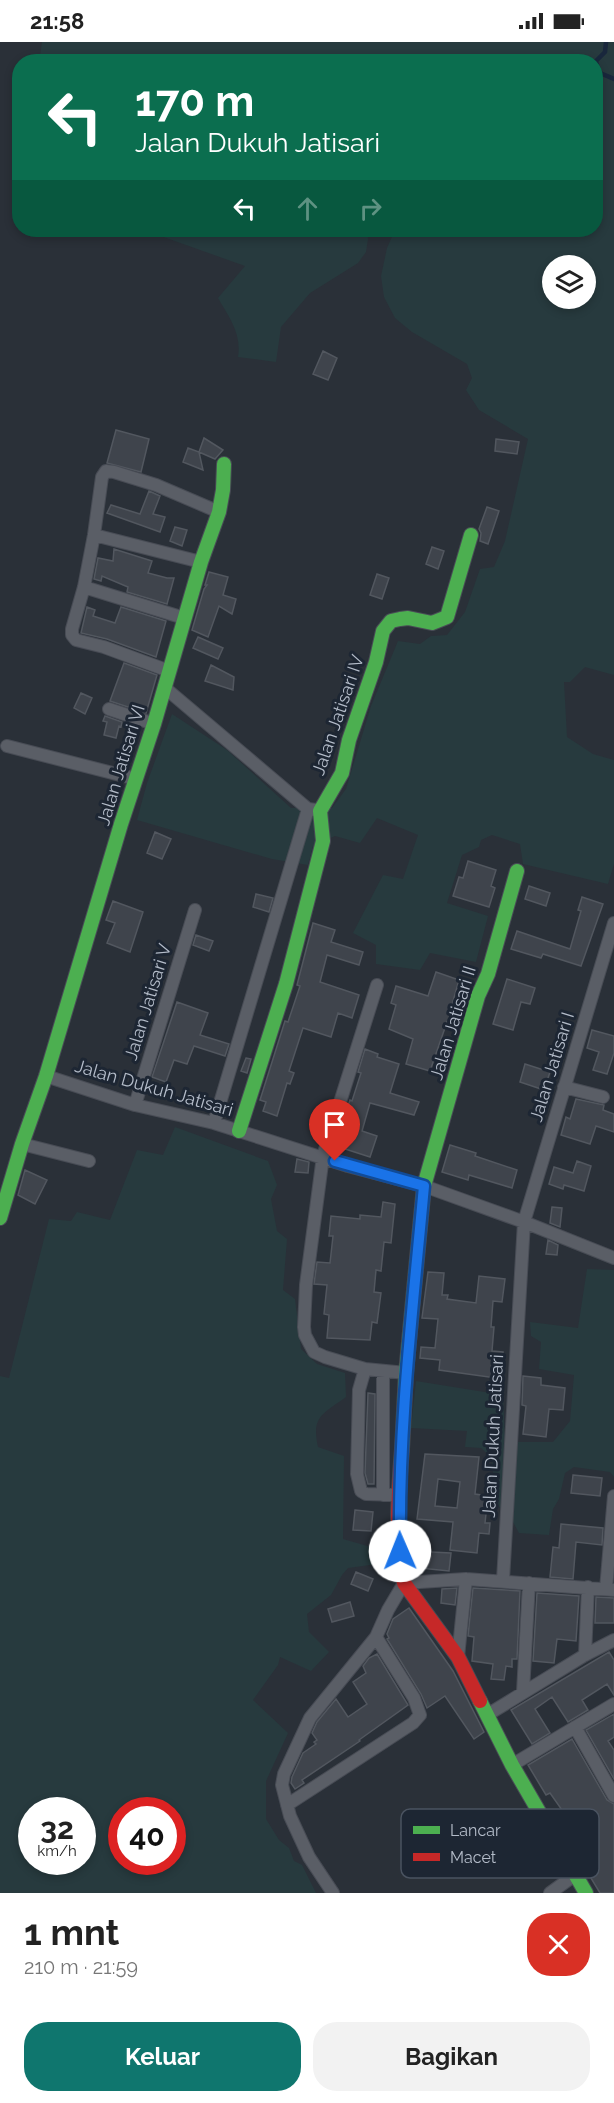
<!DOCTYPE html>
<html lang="id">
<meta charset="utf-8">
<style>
:root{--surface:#fff;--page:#f2f2f2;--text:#222;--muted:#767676;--accent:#0f766e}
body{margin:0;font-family:Raleway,sans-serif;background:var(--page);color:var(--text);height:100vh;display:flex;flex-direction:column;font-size:22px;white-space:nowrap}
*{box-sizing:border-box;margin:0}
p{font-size:20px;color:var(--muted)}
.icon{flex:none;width:33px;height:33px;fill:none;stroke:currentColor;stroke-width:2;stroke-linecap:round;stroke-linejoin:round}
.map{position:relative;height:1851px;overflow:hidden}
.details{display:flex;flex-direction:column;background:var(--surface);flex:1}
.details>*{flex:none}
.top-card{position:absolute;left:12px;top:12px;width:591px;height:183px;border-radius:24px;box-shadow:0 3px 9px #0003;background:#0b6e4f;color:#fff;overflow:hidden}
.fabs{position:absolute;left:542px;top:213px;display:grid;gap:12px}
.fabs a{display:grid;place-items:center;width:54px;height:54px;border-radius:50%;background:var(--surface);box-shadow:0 3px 9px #0003;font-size:30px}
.speed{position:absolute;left:18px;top:1755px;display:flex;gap:12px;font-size:30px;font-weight:700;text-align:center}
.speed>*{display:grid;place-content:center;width:78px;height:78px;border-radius:50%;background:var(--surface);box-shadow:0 3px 9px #0003;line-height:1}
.speed small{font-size:15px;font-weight:400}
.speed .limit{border:9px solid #d22;background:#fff;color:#111}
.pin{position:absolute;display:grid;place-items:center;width:51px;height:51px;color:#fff;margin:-62px -26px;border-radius:50% 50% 50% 0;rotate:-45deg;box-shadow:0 0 6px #0007}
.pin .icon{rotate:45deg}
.me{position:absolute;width:66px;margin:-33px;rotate:359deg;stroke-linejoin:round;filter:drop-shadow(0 0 4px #0008)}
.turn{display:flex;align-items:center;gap:21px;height:126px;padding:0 24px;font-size:27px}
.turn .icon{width:78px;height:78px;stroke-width:2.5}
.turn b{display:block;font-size:42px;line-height:51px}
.lanes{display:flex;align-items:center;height:57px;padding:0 24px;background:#0003;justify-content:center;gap:30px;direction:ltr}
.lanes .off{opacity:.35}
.round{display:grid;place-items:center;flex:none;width:63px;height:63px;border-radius:24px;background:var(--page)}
.summary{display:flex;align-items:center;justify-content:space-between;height:102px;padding:0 24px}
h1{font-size:36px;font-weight:700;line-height:45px}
.button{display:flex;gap:12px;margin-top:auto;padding:12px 24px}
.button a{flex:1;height:69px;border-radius:24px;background:var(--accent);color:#fff;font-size:24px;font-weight:700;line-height:69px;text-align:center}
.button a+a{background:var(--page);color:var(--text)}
.status{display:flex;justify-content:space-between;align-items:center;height:42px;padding:0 30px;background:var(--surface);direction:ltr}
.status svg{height:16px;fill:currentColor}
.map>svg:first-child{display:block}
.green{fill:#273a3e;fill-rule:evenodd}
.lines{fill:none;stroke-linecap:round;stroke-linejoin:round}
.stream{stroke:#19273c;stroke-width:4.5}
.building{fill:#3f444c;stroke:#52575f;stroke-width:1.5;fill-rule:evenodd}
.street-casing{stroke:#484c55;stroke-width:14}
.fast-casing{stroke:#484c55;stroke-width:16}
.jam-casing{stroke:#484c55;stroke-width:16}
.street{stroke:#5a5e66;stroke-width:12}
.fast{stroke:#4caf50;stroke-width:14}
.jam{stroke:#c62828;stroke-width:14}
.route-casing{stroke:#114b97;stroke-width:15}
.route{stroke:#1a73e8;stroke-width:10}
.labels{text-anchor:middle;stroke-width:6;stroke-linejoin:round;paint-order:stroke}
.street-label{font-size:18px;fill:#b4bcc9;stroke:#1d2633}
.key{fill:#1d2633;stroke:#4a5360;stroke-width:1.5}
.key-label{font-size:16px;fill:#b4bcc9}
</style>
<div class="status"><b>21:58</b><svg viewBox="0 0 49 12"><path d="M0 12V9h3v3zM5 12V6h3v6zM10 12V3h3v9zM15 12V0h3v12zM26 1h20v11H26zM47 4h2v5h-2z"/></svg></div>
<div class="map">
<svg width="614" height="1851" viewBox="0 0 614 1851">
<rect width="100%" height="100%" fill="#2a3038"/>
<path class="green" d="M42 0H614V633L585 625 570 640H564L567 695 593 712 614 718V822L608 842 523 822 520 802 492 793 481 798 479 805 462 813 447 861 488 874 476 920 430 911 420 928 376 922V903L353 891 383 833 403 837 418 793 377 776 360 801 335 794 313 804 308 823 272 817 137 778 147 741 172 672 227 708 291 766H332L346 747 371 664 398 599 420 602 431 594 447 593 465 570 480 527 494 525 505 499 528 397 479 368 466 348 472 336 467 322 412 290 395 276 384 255 381 234 387 206 395 188H596V20H39ZM552 224H585V256H552Z
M144 188H367L368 197 366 210 358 221 310 251 281 285 276 320 238 315C242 292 229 275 218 256L245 224Z
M175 1085 268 1119 277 1143 271 1157 277 1189 287 1197 283 1248 295 1257 301 1307 317 1322 345 1331 346 1355C323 1372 311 1374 318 1405L344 1414 343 1497 378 1507 377 1522 348 1526 342 1533 331 1553 307 1572 309 1590 329 1610 311 1629 280 1615 278 1623 253 1658 288 1691 266 1739V1777L279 1798 289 1806 294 1819 302 1823 316 1851H0V1334L9 1336 49 1177 71 1179 77 1170 110 1178 137 1108 163 1113ZM32 1768H82V1820H32ZM122 1768H172V1820H122Z
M587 1227 614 1228V1435L610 1430 574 1425 565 1431 559 1457 553 1467 549 1493 519 1491 512 1478 495 1460 492 1416 481 1406 465 1405 467 1389 411 1386 416 1339 503 1353 505 1397 519 1400H553L570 1379 574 1333 539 1327 541 1300 531 1294 530 1280 578 1286Z"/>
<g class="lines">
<path class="stream" d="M595 20 605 10 606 0
M596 20 600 31 614 37"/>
</g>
<path class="building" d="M323 309 337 316 328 338 313 332Z
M116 388 149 397 141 430 107 421Z
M204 396 223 408 215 417 199 410Z
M496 397 519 400 517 412 495 409Z
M188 406 199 410 203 428 183 420Z
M149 449 160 454 153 472 165 475 160 490 107 471 111 463 140 472Z
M487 465 499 469 488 502 480 499 481 491 479 487Z
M175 485 187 488 182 504 170 499Z
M432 505 444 509 438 527 426 522Z
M114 507 152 519 148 531 167 536H174L167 562 127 550 128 545 102 534 101 539 94 537 98 516 113 519Z
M209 530 228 535 223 553 236 557 232 572 219 564 208 595 192 588 204 547 207 543H205Z
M377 532 389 536 382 557 370 553Z
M87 565 95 568 93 574 115 581 121 565 166 579 156 615 107 597 81 591Z
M198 595 223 606 218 617 193 606Z
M124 621 157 633 146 671 110 659Z
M211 623 234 635 233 648 205 639Z
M81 651 92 656 85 672 74 666Z
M105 674 122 680 121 685 119 684 116 696 104 693 107 680 103 679Z
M155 790 171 797 162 817 147 811Z
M468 819 496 828 491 844 495 846 489 865 453 854 459 835 463 836Z
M529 844 550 851 546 864 525 857Z
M256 852 273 856 269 870 253 865Z
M582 855 603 862 581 924 543 912 541 916 511 907 517 889 570 907 581 869 578 868Z
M113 859 143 870 130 910 107 901 115 881 106 878Z
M313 881 335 888 331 900 363 910 359 923 327 913 320 940 359 953 352 976 338 971 331 995 303 986 289 1029 294 1031 290 1042 287 1041 277 1074 263 1069 266 1060 260 1058 285 979 288 980 300 944 297 943Z
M196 893 213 899 209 909 193 903Z
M436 930 459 938 452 963 456 964 451 981 447 980 430 1029 406 1022 413 997 389 987 396 963 391 961 396 944 428 954Z
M507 937 535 946 530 962 521 960 513 988 493 982Z
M177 960 208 971 200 993 229 1002 225 1014 194 1004 187 1022 174 1018 166 1040 152 1035Z
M592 988 614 994V1011L607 1032 593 1028 599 1010 587 1006Z
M365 1007 378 1012 377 1015 399 1022 390 1051 419 1060 414 1073 370 1061 362 1089 377 1094 370 1115 339 1105 349 1074 345 1073 350 1058 352 1059 361 1031 358 1030Z
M246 1016 251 1017 247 1031 241 1029Z
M525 1022 550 1030 544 1048 520 1040Z
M576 1057 604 1063 603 1068 614 1072V1090L596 1084 590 1102 561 1093 566 1075 570 1077Z
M450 1103 476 1111 475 1114 517 1128 512 1146 469 1133 468 1138 442 1130Z
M297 1117 309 1120 308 1131 295 1130Z
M577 1119 591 1124 584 1149 564 1143 563 1147 549 1142 554 1125 573 1131Z
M25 1128 47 1138 35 1162 18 1153Z
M383 1160 395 1162 391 1201 384 1200 381 1229 376 1228 374 1250 381 1251 377 1281 372 1280 370 1298 327 1296 329 1273 324 1272 327 1243 314 1242 317 1220 330 1221 333 1194H329L331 1174 360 1177V1173L381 1175Z
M552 1165 562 1166 560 1185 550 1181Z
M548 1198 558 1203 557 1213 546 1212Z
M428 1230 444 1231 442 1253H448L447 1257 476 1261 479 1234 505 1237 502 1260 493 1259 491 1285H494L492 1309 503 1310 502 1321H504L503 1337 439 1328 440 1318 420 1316 421 1305 435 1306 438 1277 422 1276Z
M523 1334 541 1336V1343L565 1346 563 1368 549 1367 546 1395 523 1392 526 1364 522 1363Z
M368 1351 375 1352 374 1442H368L365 1431Z
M425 1412 479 1415 475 1452 488 1454 485 1481H490L489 1492 479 1491 477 1511 450 1508 453 1480 417 1477ZM438 1437 460 1440 457 1466 435 1464Z
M573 1433 602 1436 600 1454 571 1451Z
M355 1468 373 1470 371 1489 353 1488Z
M561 1482 603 1486 602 1503 576 1500 573 1537 550 1535 553 1505 559 1506Z
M410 1509 451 1511 449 1529 410 1525Z
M356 1530 373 1537 368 1549 351 1542Z
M457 1546 455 1563 441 1561 442 1547Z
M473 1546 520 1549 517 1617H512V1625L506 1624 504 1638 491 1637 493 1622 472 1619 474 1595 468 1594Z
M537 1551 579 1554 576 1599 557 1597 554 1621 533 1619Z
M596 1555 614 1556V1581H595Z
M350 1560 354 1574 332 1580 328 1567Z
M409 1566 453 1629 484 1690 474 1697 445 1654 427 1666 421 1652 387 1597 389 1596 387 1592 393 1577Z
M609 1610 614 1618V1653L607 1642 582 1658 588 1668 568 1680 552 1655 535 1667 550 1691 532 1702 511 1668Z
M377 1612 408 1663 359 1698 360 1699 302 1738 304 1741 295 1747 291 1741 292 1735 303 1711 316 1702 314 1700 317 1698 312 1691 317 1680 336 1657 348 1675 367 1662 353 1640 366 1631 363 1624 369 1616Z
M614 1672V1695L608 1699 614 1708V1737L586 1688Z
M572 1697 607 1758 614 1762V1851H600L560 1785 563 1784 556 1772 562 1768 550 1751 546 1753 528 1723Z"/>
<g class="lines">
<g class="street-casing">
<path id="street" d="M94 493 201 520
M84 545 184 576
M169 629 104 605 76 598 72 593V587L84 545 94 493 102 435 106 429 114 430 156 443 219 470
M164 645 308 767 316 768
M109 667 154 682
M7 704 136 737
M377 943 323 1114 306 1243 304 1285 305 1293 314 1310 325 1315 365 1327 406 1331
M46 1034 135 1063 214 1081 348 1124 424 1144 524 1180 614 1216
M564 1045 603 1055
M135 1063 195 868
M214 1081 308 767
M22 1102 89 1119
M365 1327 359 1348 357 1432 361 1449 366 1452 399 1453
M383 1453V1329
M503 1538 524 1180 614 881
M606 1547 614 1454
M585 1613 588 1545
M458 1615 466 1537
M523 1650 529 1541
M487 1673 585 1613 614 1598
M575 1685 614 1754
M512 1723 614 1662
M287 1763 413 1681 420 1673 414 1656 376 1595
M333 1851 309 1815 290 1774 282 1743 284 1732 310 1676 376 1595 388 1568 404 1541 466 1537 614 1548
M550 1851 575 1833"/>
</g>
<g class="fast-casing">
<path id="fast" d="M239 1089 286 942 323 799 320 769 342 731 349 698 376 620 383 589 391 579 400 577 408 576 432 581 447 575 471 493
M0 1176 22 1102 46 1034 121 782 154 682 201 520 219 470 223 448 224 422
M402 1407 406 1331 424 1144 478 954 488 932 517 829
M480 1659 512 1723 586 1851"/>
</g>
<g class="jam-casing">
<path id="jam" d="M402 1407C399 1445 394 1505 404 1541L458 1615 480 1659"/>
</g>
<use href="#street" class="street"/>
<use href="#fast" class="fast"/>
<use href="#jam" class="jam"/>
</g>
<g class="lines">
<g class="route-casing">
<path id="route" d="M335 1119 424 1144C413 1265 398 1387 400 1509"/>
</g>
<use href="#route" class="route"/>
</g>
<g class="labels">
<g class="street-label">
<text transform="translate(338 673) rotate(-71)" y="6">Jalan Jatisari IV</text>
<text transform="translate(121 723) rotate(-73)" y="6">Jalan Jatisari VI</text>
<text transform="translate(148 960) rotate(-73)" y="6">Jalan Jatisari V</text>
<text transform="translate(453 981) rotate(-73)" y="6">Jalan Jatisari II</text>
<text transform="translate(552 1025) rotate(-73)" y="6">Jalan Jatisari I</text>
<text transform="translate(154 1046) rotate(16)" y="6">Jalan Dukuh Jatisari</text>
<text transform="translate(493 1394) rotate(-87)" y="6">Jalan Dukuh Jatisari</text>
</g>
</g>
<rect x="401" y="1767" width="198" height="69" rx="9" class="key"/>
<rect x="413" y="1784" width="27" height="8" fill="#4caf50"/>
<rect x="413" y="1811" width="27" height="8" fill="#c62828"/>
<g class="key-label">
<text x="450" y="1794">Lancar</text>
<text x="450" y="1821">Macet</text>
</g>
</svg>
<div class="fabs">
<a><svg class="icon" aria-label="layers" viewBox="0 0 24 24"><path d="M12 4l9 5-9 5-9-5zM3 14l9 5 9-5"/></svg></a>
</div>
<div class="speed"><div>32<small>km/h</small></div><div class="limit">40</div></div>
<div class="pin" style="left:335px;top:1119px;background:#d93025"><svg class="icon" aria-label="arrive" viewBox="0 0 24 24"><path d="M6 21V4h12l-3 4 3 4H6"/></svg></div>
<svg class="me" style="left:400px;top:1509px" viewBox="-20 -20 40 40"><circle r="19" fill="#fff"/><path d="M0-13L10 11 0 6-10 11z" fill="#1a73e8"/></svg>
<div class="top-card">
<div class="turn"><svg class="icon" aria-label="left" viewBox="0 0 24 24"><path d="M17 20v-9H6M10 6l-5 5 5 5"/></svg><div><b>170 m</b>Jalan Dukuh Jatisari</div></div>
<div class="lanes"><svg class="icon" aria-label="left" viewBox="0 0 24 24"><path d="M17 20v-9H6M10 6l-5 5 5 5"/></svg><svg class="icon off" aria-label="ahead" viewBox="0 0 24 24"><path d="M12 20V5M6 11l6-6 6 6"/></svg><svg class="icon off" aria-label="right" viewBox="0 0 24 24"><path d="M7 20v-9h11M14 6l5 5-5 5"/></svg></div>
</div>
</div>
<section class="details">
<div class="summary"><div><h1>1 mnt</h1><p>210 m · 21:59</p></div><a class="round" style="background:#d93025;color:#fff"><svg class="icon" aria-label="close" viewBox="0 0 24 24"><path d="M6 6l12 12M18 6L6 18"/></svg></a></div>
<div class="button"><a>Keluar</a><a>Bagikan</a></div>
</section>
